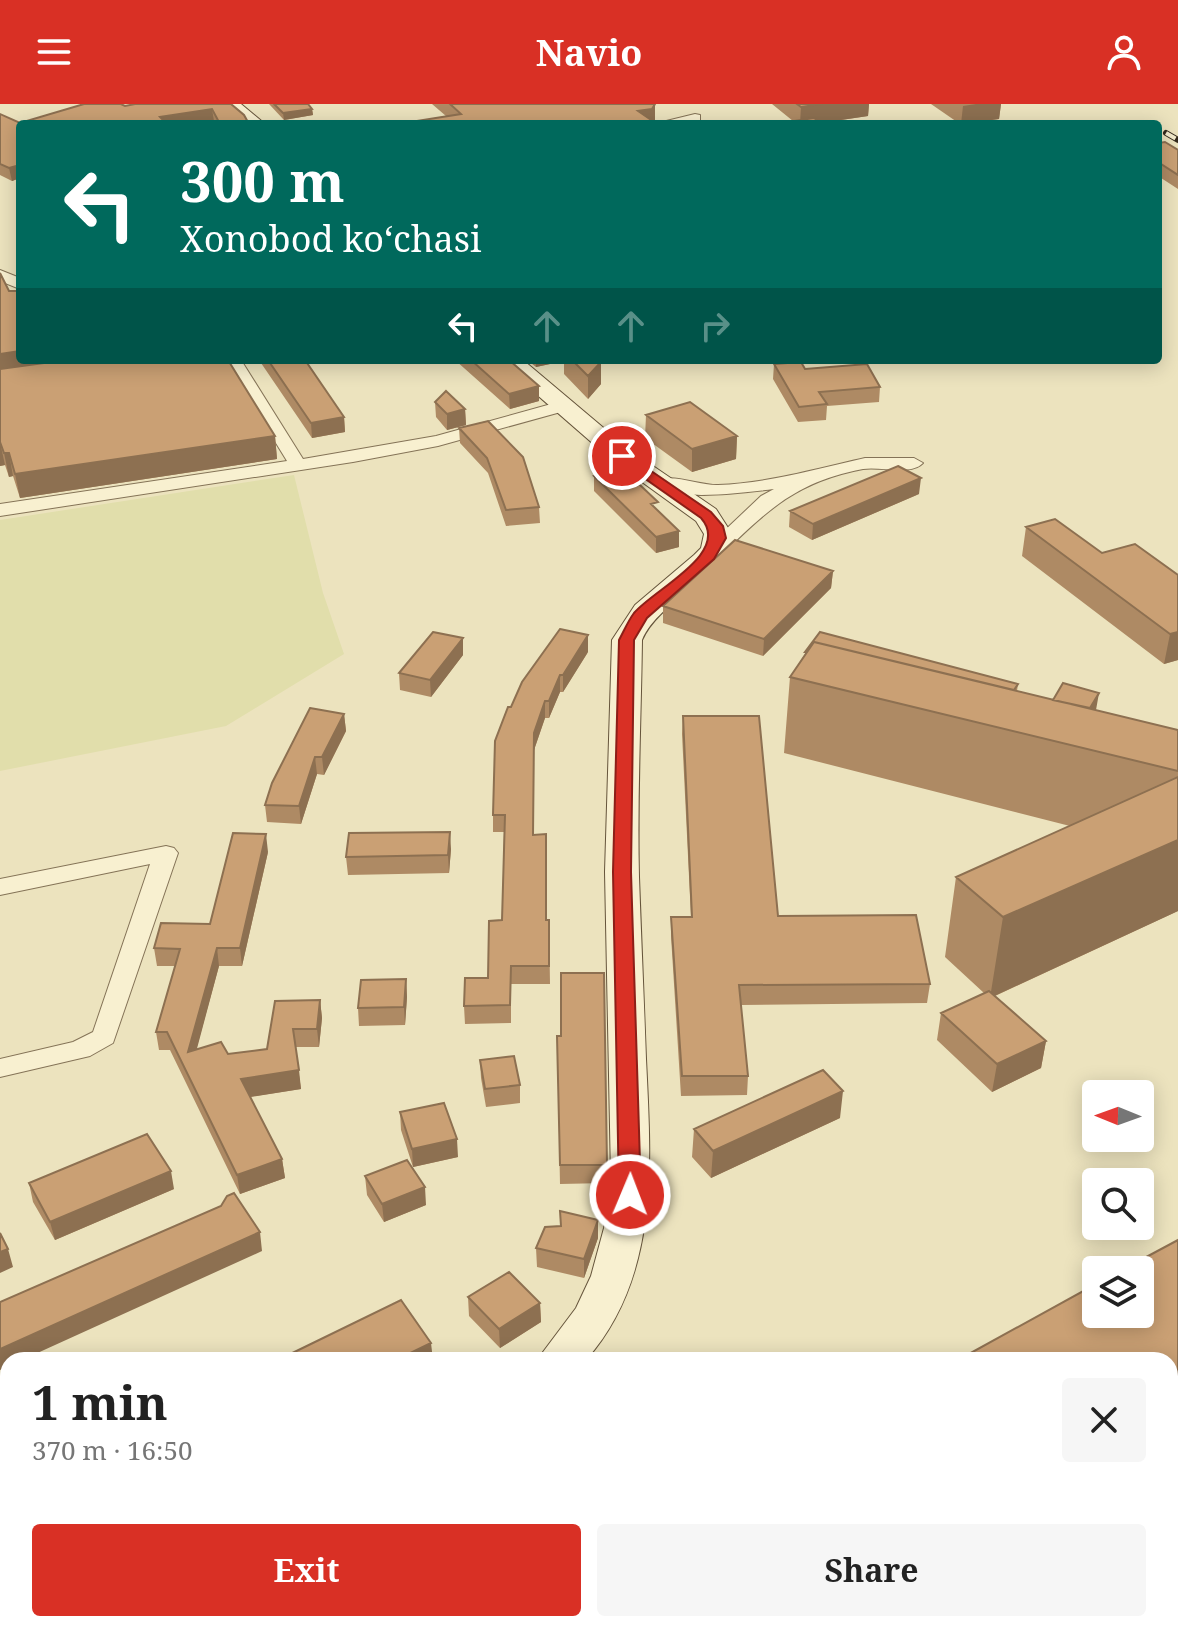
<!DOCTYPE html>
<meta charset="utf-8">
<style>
:root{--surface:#fff;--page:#f6f6f6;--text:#222;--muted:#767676;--accent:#d93025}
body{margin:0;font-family:"Noto Serif",serif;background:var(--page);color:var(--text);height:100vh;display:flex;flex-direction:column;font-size:30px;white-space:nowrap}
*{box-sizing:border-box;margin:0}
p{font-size:26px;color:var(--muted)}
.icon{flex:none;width:44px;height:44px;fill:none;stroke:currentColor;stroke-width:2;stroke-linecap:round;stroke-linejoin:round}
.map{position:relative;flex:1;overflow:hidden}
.details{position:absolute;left:0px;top:1248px;width:1178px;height:280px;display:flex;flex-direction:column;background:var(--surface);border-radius:24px 24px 0 0;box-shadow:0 4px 20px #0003}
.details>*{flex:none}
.banner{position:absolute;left:16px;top:16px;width:1146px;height:244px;border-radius:8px;box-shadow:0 4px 20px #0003;background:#00695c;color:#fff;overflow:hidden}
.needle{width:52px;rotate:271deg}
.buttons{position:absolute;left:1082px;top:976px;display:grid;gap:16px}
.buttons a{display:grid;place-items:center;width:72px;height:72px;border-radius:8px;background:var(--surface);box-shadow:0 4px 20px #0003;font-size:40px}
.pin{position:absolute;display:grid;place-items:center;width:68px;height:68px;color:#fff;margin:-34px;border:4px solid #fff;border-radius:50%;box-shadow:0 2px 8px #0007}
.me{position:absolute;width:88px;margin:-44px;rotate:1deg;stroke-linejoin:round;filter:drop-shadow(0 0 6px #0008)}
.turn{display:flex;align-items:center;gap:28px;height:168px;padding:0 32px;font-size:36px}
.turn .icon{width:104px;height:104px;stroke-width:2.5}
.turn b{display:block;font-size:56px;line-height:68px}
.lanes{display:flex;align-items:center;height:76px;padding:0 32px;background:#0003;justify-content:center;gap:40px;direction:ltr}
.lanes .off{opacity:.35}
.round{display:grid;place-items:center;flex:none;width:84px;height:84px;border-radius:8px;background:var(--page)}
.headline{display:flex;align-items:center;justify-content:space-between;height:136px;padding:0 32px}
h1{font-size:48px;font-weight:700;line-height:60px}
.cta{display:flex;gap:16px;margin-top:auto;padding:16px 32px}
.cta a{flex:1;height:92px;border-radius:8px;background:var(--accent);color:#fff;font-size:32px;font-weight:700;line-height:92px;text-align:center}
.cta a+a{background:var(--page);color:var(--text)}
header{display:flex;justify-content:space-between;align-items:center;height:104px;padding:0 32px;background:var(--accent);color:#fff;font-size:36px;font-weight:700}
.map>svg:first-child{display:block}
.farmland{fill:#e1deab}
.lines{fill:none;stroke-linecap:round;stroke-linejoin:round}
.minor-casing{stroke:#847357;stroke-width:2}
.secondary-casing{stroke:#65543b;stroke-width:2}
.minor{fill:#f8f0d0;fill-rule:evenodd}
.secondary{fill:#f8f0d0;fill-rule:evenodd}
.rail-casing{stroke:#33291c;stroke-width:6}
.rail{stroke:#f4eccd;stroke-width:4;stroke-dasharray:11;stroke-linecap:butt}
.wall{fill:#ae8a64}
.shaded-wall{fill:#8d7051}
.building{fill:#caa074;stroke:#8d7051;stroke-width:2}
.route{fill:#d93025;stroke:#8d1f18;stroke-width:2}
</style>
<header><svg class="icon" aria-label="menu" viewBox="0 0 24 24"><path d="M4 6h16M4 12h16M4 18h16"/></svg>Navio<svg class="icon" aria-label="person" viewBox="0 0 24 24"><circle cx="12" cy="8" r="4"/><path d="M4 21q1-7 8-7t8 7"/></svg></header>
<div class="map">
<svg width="1178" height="1528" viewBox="0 0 1178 1528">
<rect width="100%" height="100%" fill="#ece3be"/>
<path class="farmland" d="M294 371 323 489 344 550 226 622 0 667V416Z"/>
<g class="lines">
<g class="minor-casing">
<path id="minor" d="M695 10 700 11V17L654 20Z
M0 166 20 174V185L0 177Z
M225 256H241L303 355 436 332 562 297 571 302 568 306 438 342 353 358 0 412V400L287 357Z
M865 354H914L923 359C911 372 880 362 863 365 794 378 766 408 718 454L711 456 701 450 704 446 761 392 774 385C747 388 672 399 652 380 665 366 700 382 718 381 768 379 817 365 865 354Z
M166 742 174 744 178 749 113 939 90 952 0 973V955L73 938 93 928 150 760 0 791V775Z"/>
</g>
<g class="secondary-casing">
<path id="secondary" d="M220 0H241L265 20H243Z
M497 256H523L631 347 716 405 732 430C724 478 661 493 642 536 641 615 637 694 639 773 641 834 644 894 646 955 651 1059 660 1172 586 1256H537L576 1204 591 1172 604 1124 611 1073 605 768 612 536 635 501 694 451 701 444 704 430 696 417 613 357Z
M40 1520H102L98 1528H36Z"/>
</g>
<use href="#minor" class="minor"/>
<use href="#secondary" class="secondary"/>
<g class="rail-casing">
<path id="rail" d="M1166 29 1178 36"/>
</g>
<use href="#rail" class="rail"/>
</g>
<path class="wall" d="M231 0 249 20H215L214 17 20 20V74L12 77 0 71V10L20 19 125 2Z
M269 0H308L312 5 313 11 284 16Z
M432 0H655L654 18 657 20H410V18L446 12Z
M772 0H869L868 12 821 19 822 20H787V18L793 17Z
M931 0H1001L999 15 966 20H960Z
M1158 39 1178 46V85L1158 72Z
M0 169 20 256 275 332 277 355 20 394 13 372 9 373 5 361 0 362Z
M259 256H304L344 313 345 328 312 334Z
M455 256H509L539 297 510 305Z
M527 256H599L601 280 588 295 564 270V257L536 263Z
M774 260 880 283 879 298 827 302 826 316 798 318 773 275Z
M435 298 465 305 466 321 447 326 436 313Z
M646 311 737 332 736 355 692 368 645 334Z
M459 324 539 403 540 419 506 422 488 369 460 339Z
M594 372 658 406 679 427V443L656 449 594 387Z
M919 390 812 436 789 423 790 407Z
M1026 423 1102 449 1178 471V556L1164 560 1022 452Z
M833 467 831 484 763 552 663 519V502Z
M463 534V551L431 593 400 586 399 569Z
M588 548 563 588H560L549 614H545L534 646V731L546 816H549L550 880H511V919L465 920 464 902 488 874 502 816 504 728H493V711L511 603Z
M805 548 1018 580 1017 587 1178 626V807L995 892 1046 937 1041 964 992 988 937 936 941 909 984 889 945 853 956 773 1070 722 784 649 790 573 805 550Z
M344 610 346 627 324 671 317 670 301 720 267 718 265 701Z
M683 612 778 812 930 880 927 899 741 901 748 972 747 991 681 992 671 832V813H691L682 630Z
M451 745 449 769 348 771 346 753Z
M268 748 242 862H219L196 946 228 950 267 945 320 896 322 914 319 943H295L301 985 250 993 282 1055 285 1074 240 1090 170 946H159L156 928 175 862H157L154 844 210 820Z
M604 869 607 1079 560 1080 557 932H561Z
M406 875 407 893 405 921 359 922 358 904Z
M480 956 520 981V999L486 1003 481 974Z
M400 1008 458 1053 413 1063 401 1026Z
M840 1014 711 1074 692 1053 694 1025Z
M365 1072 426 1101 384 1118 367 1091Z
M29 1079 174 1085 55 1136 33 1098Z
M598 1116V1134L584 1174 537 1163 536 1144 561 1122Z
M468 1193 540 1199 541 1218 500 1244 469 1212Z
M816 1520H1170L1178 1528H822Z"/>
<path class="shaded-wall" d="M655 0V17L652 20 638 7Z
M822 0H869L868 12 814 20H800L801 3Z
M976 0H1001L999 15 961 20 963 2Z
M212 5 214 17 194 20H161L160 13Z
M312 5 313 11 284 16 283 9Z
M20 61V74L12 77 9 64Z
M20 247V256H116L0 273V250Z
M536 256H564V257L536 263Z
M601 258V280L588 295V272Z
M539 282V297L510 305 509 290Z
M465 305 466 321 447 326V310Z
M344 313 345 328 312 334 311 319Z
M275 332 277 355 20 394 15 370Z
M737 332 736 355 692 368V345Z
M0 338 5 361 0 362Z
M4 349H9L13 372 9 373Z
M921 374 919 390 812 436 813 420Z
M679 427V443L656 449V433Z
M833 467 831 484 763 552 764 535Z
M1178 528V556L1164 560 1170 530Z
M588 531V548L563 588V571Z
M463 534V551L431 593 430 576Z
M560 571V588L549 614V597Z
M1099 589 1096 606 1087 610Z
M545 597V614L534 646V629Z
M344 610 346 627 324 671 322 653Z
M315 653 317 670 301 720 299 702Z
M450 728 451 745 449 769 448 751Z
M266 730 268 748 242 862 240 844Z
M1178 736V807L990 894 1003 813Z
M217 844 219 862 191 967 188 948Z
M406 875 407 893 405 921 404 903Z
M320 896 322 914 319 943 317 925Z
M1046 937 1041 964 992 988 997 960Z
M299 966 301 985 244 994 241 975Z
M843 987 840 1014 711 1074 713 1047Z
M457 1035 458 1053 413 1063 412 1045Z
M282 1055 285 1074 240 1090 237 1071Z
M171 1067 174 1085 55 1136 50 1118Z
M425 1083 426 1101 384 1118 382 1100Z
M598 1116V1134L584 1174V1155Z
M260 1128 262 1147 22 1256H8V1263L0 1266V1245Z
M8 1145 13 1163 0 1169V1148Z
M540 1199 541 1218 500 1244 499 1225Z
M431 1239 433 1256H396Z
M8 1449V1470L0 1474V1453Z"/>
<path class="building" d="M84 0H121L125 2 135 0H231L244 11 249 20H220L212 5 160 13 167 20H20V61L9 64 0 60V10L20 19Z
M274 0H308L312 5 283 9Z
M450 0H655L652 5 638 7 657 20H413L410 18 461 10Z
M797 0H822L801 3Z
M814 14 822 20H790L787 18Z
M1165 38 1178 46V71L1158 58V39Z
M0 169 9 187H20V247L0 250Z
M66 256H228L275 332 15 370 9 349H4L0 338V265Z
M268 256H305L344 313 311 319Z
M471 256H509L539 282 509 290Z
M572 256H599L601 258 588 272Z
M801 258 805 265 867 260 880 283 819 288 827 300 799 303 774 260Z
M446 287 465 305 447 310 435 298Z
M690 298 737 332 692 345 646 311Z
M488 317 523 353 539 403 506 406 487 354 459 324Z
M898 362 921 374 813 420 790 407Z
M623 365 658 398 651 400 679 427 656 433 594 372Z
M1055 415 1102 449 1135 440 1178 471V528L1170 530 1026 423Z
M735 436 833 467 764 535 663 502Z
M560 525 588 531 563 571H560L549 597H545L534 629 533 731 546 730V816H549V862H511L510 901 464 902 465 874H488L489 817 502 816 505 711H493L495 637 508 603H511L522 578Z
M433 528 463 534 430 576 399 569Z
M820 528 1018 580 1014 586 814 538 807 548H805Z
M814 538 1178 626V667L790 573Z
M1063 579 1099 589 1090 604 1053 596Z
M310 604 344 610 322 653H315L299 702 265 701 272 679Z
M683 612H759L778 812 916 811 930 880 739 881 748 972H682L671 813H692Z
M1178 673V736L1003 813 956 773Z
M450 728 448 751 346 753 349 729Z
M233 729 266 730 240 844H217L188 948 221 938 228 950 267 945 275 897 320 896 317 925H293L299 966 241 975 282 1055 237 1071 167 928H156L180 845 154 844 161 819 210 820Z
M561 869H604L607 1061H560L557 932H561Z
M406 875 404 903 358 904 361 876Z
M989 887 1046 937 997 960 941 909Z
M514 952 520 981 485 985 480 956Z
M823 966 843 987 713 1047 694 1025Z
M444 999 457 1035 412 1045 400 1008Z
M147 1030 171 1067 50 1118 29 1079Z
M407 1056 425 1083 382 1100 365 1072Z
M234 1089 260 1128 0 1245V1198L221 1102 227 1092Z
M560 1107 598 1116 584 1155 536 1144 545 1123 561 1122Z
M0 1129 8 1145 0 1148Z
M1178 1136V1528H847L841 1520H1170V1256H958L1096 1180V1210H1140V1166H1122Z
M509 1168 540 1199 499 1225 468 1193Z
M401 1196 431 1239 396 1256H278Z
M8 1388V1449L0 1453V1392Z"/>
<path class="route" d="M622 347 711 408 723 422 726 434 714 455 647 514 634 536 631 768 641 1091 638 1096H622L619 1091 613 768 619 536C624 527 628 517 634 509 654 485 732 449 701 414L617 355 615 352Z"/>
</svg>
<div class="buttons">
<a><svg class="needle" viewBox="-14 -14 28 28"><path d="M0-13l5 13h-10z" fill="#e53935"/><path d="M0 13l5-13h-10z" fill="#767676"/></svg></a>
<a><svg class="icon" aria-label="search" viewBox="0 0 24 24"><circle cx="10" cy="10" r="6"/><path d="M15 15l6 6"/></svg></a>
<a><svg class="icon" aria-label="layers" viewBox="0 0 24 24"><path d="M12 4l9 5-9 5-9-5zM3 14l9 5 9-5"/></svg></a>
</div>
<div class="pin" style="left:622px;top:352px;background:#d93025"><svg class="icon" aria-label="arrive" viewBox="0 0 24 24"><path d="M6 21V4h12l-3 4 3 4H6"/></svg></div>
<svg class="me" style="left:630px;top:1091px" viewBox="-20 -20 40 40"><circle r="17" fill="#d93025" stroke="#fff" stroke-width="3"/><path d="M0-11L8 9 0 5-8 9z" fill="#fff"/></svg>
<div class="banner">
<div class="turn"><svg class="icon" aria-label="left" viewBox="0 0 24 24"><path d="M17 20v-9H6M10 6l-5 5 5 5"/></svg><div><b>300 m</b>Xonobod koʻchasi</div></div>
<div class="lanes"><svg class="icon" aria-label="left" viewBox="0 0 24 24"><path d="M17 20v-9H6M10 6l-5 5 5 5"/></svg><svg class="icon off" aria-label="ahead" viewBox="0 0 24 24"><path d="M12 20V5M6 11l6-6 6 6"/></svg><svg class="icon off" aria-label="ahead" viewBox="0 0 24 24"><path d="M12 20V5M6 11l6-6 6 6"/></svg><svg class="icon off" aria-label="right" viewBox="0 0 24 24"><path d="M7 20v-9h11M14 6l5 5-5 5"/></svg></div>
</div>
<section class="details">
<div class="headline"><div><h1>1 min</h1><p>370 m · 16:50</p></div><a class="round"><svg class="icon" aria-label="close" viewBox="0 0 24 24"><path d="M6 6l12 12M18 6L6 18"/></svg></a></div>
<div class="cta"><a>Exit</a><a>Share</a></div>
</section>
</div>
